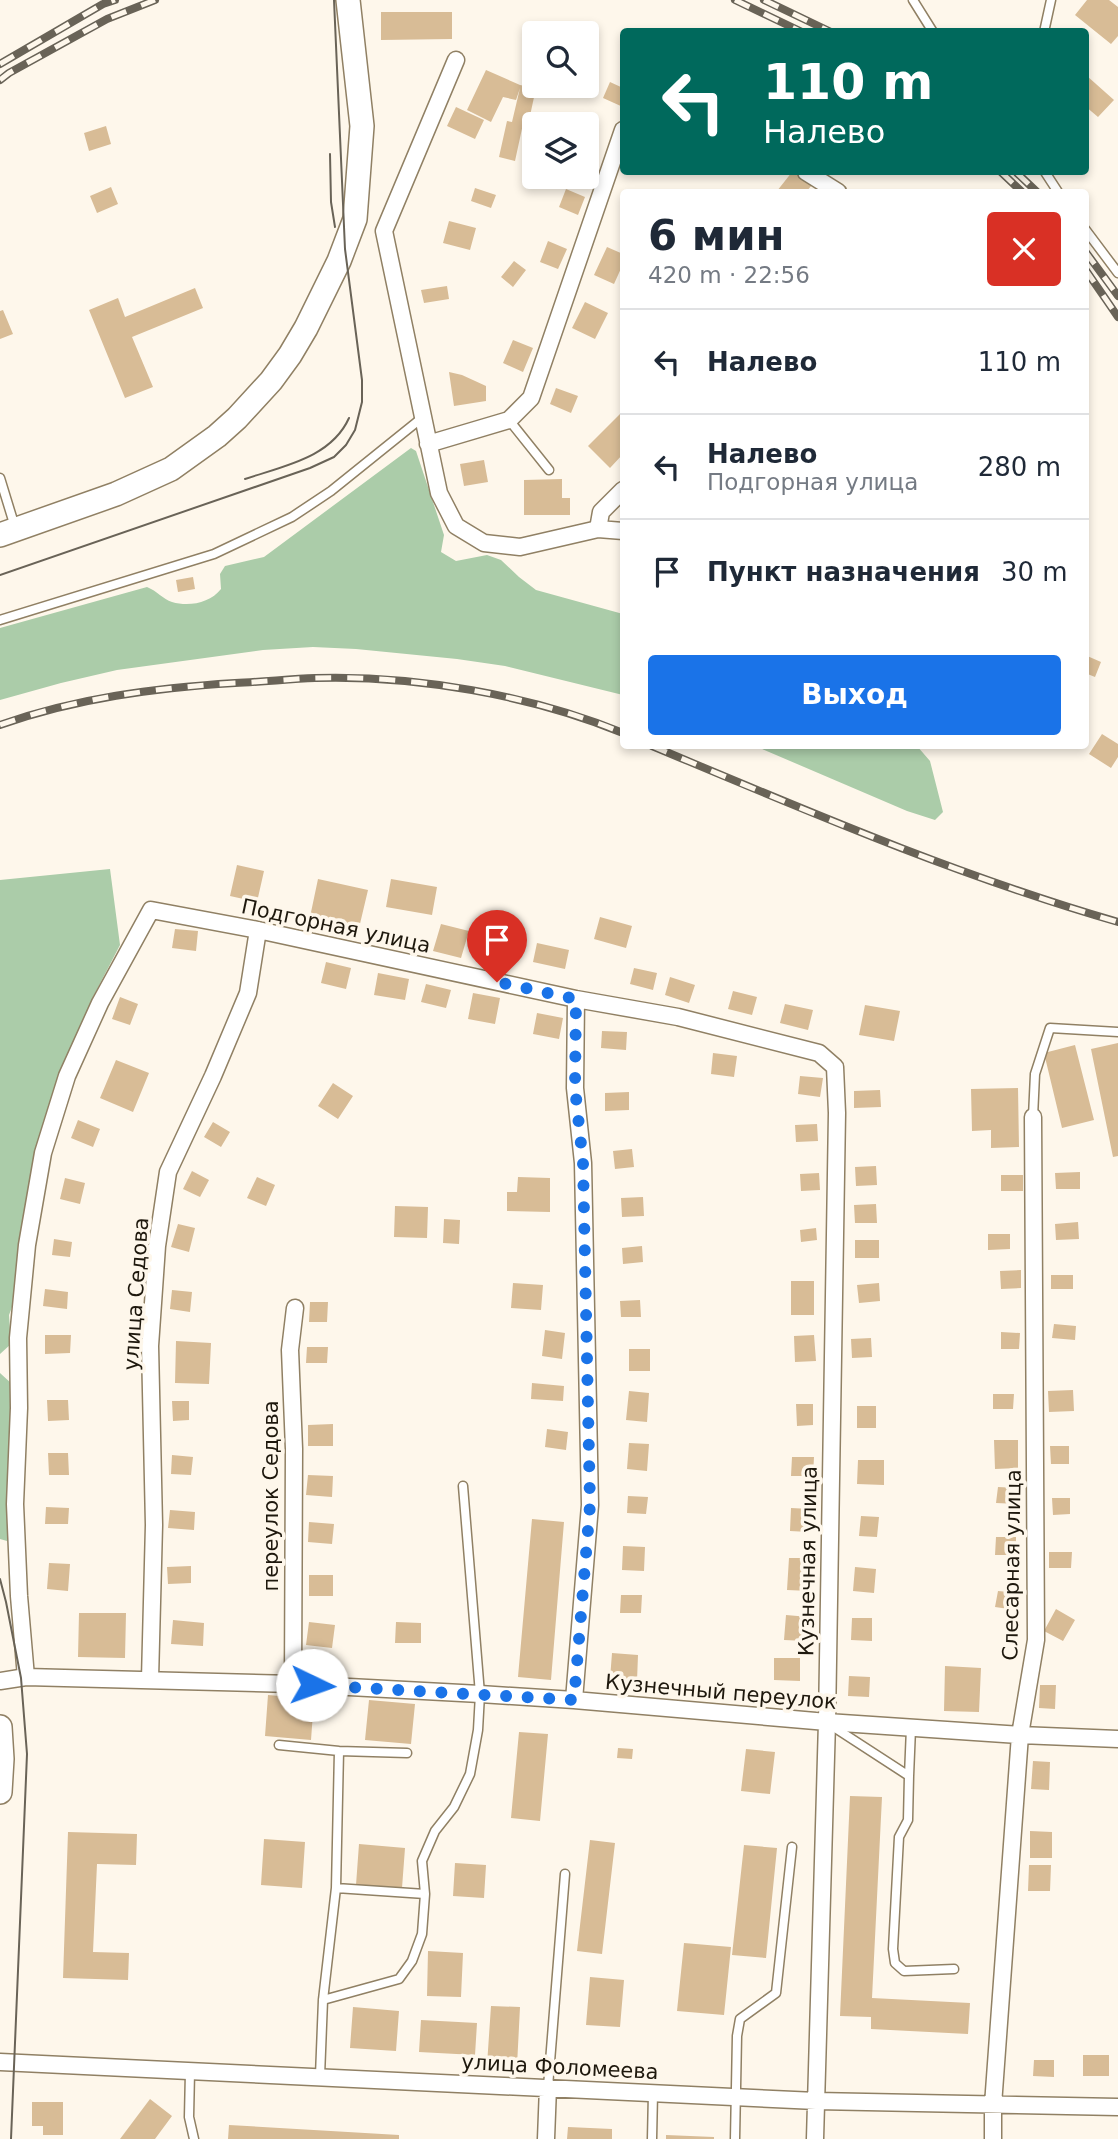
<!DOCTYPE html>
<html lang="ru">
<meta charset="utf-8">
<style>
:root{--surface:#fff;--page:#f2f2f3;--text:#1f2937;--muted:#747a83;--line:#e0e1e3;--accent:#1a73e8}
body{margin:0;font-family:"DejaVu Sans",sans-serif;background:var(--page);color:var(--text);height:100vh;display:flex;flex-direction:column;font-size:26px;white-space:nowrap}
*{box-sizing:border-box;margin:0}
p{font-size:23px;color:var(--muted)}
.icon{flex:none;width:38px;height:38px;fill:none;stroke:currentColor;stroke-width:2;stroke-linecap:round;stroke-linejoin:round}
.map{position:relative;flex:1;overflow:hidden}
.drawer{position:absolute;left:620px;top:189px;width:469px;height:560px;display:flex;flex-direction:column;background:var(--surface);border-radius:7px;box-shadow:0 4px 10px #0003}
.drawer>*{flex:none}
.hud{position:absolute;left:620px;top:28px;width:469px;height:147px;border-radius:7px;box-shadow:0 4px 10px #0003;background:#00695c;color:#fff;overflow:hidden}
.buttons{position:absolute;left:522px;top:21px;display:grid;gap:14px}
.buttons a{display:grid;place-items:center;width:77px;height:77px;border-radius:7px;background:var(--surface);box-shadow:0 4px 10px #0003;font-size:35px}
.pin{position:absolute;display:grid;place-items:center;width:60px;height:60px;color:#fff;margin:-72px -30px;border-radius:50% 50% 50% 0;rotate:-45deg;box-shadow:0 0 7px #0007}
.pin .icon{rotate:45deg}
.me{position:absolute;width:77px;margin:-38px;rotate:93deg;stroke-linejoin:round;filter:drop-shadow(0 0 5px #0008)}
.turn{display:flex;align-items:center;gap:24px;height:147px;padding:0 28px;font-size:32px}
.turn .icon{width:91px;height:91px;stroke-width:2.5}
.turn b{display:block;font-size:49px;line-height:60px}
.round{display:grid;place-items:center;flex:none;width:74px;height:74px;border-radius:7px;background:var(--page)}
.head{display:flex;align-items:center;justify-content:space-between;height:119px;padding:0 28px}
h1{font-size:42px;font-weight:600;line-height:52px}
.cta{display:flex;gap:14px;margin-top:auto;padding:14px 28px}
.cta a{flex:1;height:80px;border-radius:7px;background:var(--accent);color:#fff;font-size:28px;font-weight:600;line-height:80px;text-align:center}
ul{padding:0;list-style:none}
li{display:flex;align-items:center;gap:21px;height:105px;padding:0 28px;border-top:2px solid var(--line)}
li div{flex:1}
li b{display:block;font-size:26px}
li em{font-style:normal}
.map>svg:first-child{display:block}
.forest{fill:#abcca9}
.building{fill:#d8bc96}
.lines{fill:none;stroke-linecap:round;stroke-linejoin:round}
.service-casing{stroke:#908064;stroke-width:11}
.minor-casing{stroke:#908064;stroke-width:19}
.secondary-casing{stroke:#908064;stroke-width:26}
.service{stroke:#fff;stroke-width:8}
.minor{stroke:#fff;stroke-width:16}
.secondary{stroke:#fff;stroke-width:23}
.tram{stroke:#696357;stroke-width:2}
.rail-casing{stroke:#696357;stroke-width:8}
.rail{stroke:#fef7eb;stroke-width:5;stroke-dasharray:16;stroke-linecap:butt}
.route{stroke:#1a73e8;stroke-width:12;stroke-dasharray:0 21.6}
.labels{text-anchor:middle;stroke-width:7;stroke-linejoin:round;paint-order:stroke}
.street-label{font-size:21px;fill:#1e180d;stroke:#fef7eb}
</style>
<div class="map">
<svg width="1118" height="2139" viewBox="0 0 1118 2139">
<rect width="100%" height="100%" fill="#fef7eb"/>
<path class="forest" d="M411 448 416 451 444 535 441 552 456 561 487 555 501 560 519 577 536 590 623 614V695L505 666 457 659 356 649 313 647 263 650 117 670 61 683 0 700V628L147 587C157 591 163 599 172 602 189 607 210 603 221 589L220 574 225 566 264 557Z
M755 746H917L930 761 943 812 935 820 907 811Z
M110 869 120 945 93 997 61 1070 46 1120 17 1294 9 1315 11 1344 0 1354V880Z
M0 1373 12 1384 13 1508 7 1541 0 1539Z"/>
<path class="building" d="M1087 0H1109L1118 7V36L1111 44 1075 15Z
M381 12H452V39L381 40Z
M486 70 520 85 536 88 528 125 523 124 515 161 499 157 507 121 512 122 520 88 516 100 503 97 491 122 467 110Z
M1087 76 1114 100 1098 117 1085 106V78Z
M610 82 623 88V107L603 98Z
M456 107 484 120 475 139 447 126Z
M106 126 111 144 89 151 84 133Z
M792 172H796L812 185 806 192H779L777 191Z
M111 187 118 204 97 213 90 196Z
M475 188 496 195 491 208 471 201Z
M566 189 585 197 578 215 559 207Z
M449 221 476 228 470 250 443 243Z
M548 241 567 249 558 269 540 262Z
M607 247 623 254V264L614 284 594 275Z
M514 261 526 270 513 287 501 277Z
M447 286 449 299 424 303 421 290Z
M195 288 203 308 132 337 153 387 125 398 89 310 118 298 125 317Z
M585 302 608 313 595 339 572 328Z
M3 310 13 334 0 339V311Z
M513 340 533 348 523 372 503 363Z
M449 372 462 375 486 386V401L454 406Z
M556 388 578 396 571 413 550 404Z
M623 411V454L610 468 588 446Z
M484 460 488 482 464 486 460 464Z
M562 479V498H570V515H524V480Z
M193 577 195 589 178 592 176 580Z
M1085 655 1101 662 1095 677 1085 673Z
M1102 734 1118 744V757L1111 768 1089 754Z
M237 865 264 871 257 902 230 896Z
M318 879 368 890 359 928 310 917Z
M391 879 437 887 432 915 386 907Z
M600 917 632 926 626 948 594 939Z
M441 924 469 931 461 958 433 951Z
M175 929 198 931 196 951 172 948Z
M489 932 516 939 510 959 484 951Z
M537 943 569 950 565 969 533 962Z
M326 962 351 968 346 989 321 983Z
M634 968 657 973 653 990 630 984Z
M378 973 409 979 405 1000 374 995Z
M670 977 695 985 689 1003 665 995Z
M426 984 451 990 446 1008 421 1002Z
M733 991 757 997 752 1015 728 1009Z
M473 993 500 998 495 1024 468 1019Z
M120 997 138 1004 130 1025 112 1019Z
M785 1004 813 1010 808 1030 780 1023Z
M865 1005 900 1011 894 1041 859 1035Z
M537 1013 563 1018 559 1039 533 1034Z
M602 1031 627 1032 626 1050 601 1048Z
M1118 1043V1156L1113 1157 1091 1049Z
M1075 1045 1094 1120 1062 1128 1044 1053Z
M713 1053 737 1056 734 1077 711 1074Z
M116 1060 149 1073 133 1112 100 1098Z
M800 1076 823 1078 820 1097 798 1094Z
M333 1083 353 1096 338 1119 318 1106Z
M1018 1088 1019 1147 991 1148V1130L972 1131 971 1089Z
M880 1090 881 1107 854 1108V1091Z
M629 1092V1110L605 1111V1093Z
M78 1120 100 1129 93 1147 71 1138Z
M213 1122 230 1132 221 1147 204 1137Z
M817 1124 818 1141 796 1142 795 1125Z
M632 1149 634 1167 615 1169 613 1151Z
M876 1166 877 1185 856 1186 855 1167Z
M192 1171 209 1180 200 1197 183 1189Z
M1080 1172V1189H1056L1055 1173Z
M819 1173 820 1190 801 1191 800 1174Z
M1001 1175H1023V1191H1001Z
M257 1177 275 1185 266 1206 247 1198Z
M518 1177 550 1178V1212L507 1211V1192H517Z
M65 1178 85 1183 80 1204 60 1199Z
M643 1197 644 1216 622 1217 621 1198Z
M876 1204 877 1223H855L854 1205Z
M395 1206 428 1207 427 1238 394 1237Z
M444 1219 460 1220 459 1244 443 1243Z
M1078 1222 1079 1239 1056 1240 1055 1224Z
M178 1224 195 1228 189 1252 171 1247Z
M816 1228 817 1240 801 1242 800 1230Z
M988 1234H1010V1249L988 1250Z
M54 1239 72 1242 70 1257 52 1255Z
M855 1240H879V1258H855Z
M642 1246 643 1262 623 1264 622 1248Z
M1021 1270V1288L1001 1289 1000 1271Z
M1051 1275H1073V1289H1051Z
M791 1281H814V1315H791Z
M513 1283 543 1285 541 1310 511 1308Z
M879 1283 880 1301 859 1303 857 1285Z
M45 1289 68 1292 67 1309 43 1306Z
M172 1290 192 1292 190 1312 170 1309Z
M640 1300 641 1317H621L620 1301Z
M310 1302H328L327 1322H309Z
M1054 1324 1076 1326 1075 1340 1052 1338Z
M545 1330 565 1333 562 1359 542 1356Z
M1001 1332 1020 1333 1019 1349H1001Z
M45 1335H71L70 1353 45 1354Z
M814 1335 816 1361 795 1362 794 1336Z
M871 1338 872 1357 852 1358 851 1339Z
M176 1341 211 1343 209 1384 175 1383Z
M307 1347H328L327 1363H306Z
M629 1349H650V1371H629Z
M532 1383 564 1386 563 1401 531 1399Z
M1073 1390 1074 1411 1049 1412 1048 1391Z
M629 1391 649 1393 647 1422 626 1420Z
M993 1394H1014L1013 1409H993Z
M47 1400H68L69 1420 48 1421Z
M172 1401H189V1420L173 1421Z
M796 1404H813V1425L797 1426Z
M857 1406H876V1428H857Z
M333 1424V1446H308V1425Z
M547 1429 568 1432 566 1450 545 1447Z
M994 1440H1018V1468L995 1469Z
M629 1443 649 1444 647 1471 627 1469Z
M1050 1446H1069V1464H1051Z
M48 1453H68L69 1475H49Z
M172 1455 193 1457 191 1475 171 1474Z
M792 1457H814L813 1476H791Z
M858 1460H884V1485L857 1484Z
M308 1475 333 1476 332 1497 306 1495Z
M998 1487 1019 1488 1018 1504 996 1503Z
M628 1496 648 1497 646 1514 627 1513Z
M1052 1498H1070V1514L1053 1515Z
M46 1507 69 1508 68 1524H45Z
M791 1508 810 1509 809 1532 790 1531Z
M170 1510 195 1512 194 1530 168 1528Z
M861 1516 879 1517 877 1537 859 1536Z
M532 1519 564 1522 551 1680 518 1677Z
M309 1522 334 1524 332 1544 308 1542Z
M996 1537H1016V1555H995Z
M623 1546 645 1547 644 1571 622 1570Z
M1049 1552H1072L1071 1568H1049Z
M789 1558H811L810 1591 787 1590Z
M49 1563 70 1564 68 1591 47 1589Z
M191 1566V1583L168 1584 167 1567Z
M855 1567 876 1569 874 1593 853 1591Z
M309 1575H333V1596H309Z
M998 1591 1019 1593 1016 1610 995 1607Z
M621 1595H642L641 1613H620Z
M1056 1609 1075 1620 1063 1641 1044 1631Z
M79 1613H126L125 1658 78 1657Z
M786 1615 809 1617 807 1641 784 1640Z
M852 1618H872V1641L851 1640Z
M173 1620 204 1623 203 1646 171 1644Z
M309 1622 335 1625 332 1648 306 1645Z
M396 1622 421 1623V1643H395Z
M612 1653 638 1655 637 1681 610 1679Z
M774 1658H800V1681L774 1680Z
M945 1666 981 1668 979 1712 944 1711Z
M849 1676 870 1677 869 1697 848 1696Z
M1040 1685H1056L1055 1709 1039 1708Z
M268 1695 314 1699 311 1740 265 1736Z
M369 1700 415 1704 411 1744 365 1740Z
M519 1732 548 1734 540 1821 511 1818Z
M618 1748 633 1749 632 1759 617 1758Z
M746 1749 775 1752 770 1794 741 1791Z
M1033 1761 1050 1762 1049 1790 1031 1789Z
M850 1796 882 1797 872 1998 970 2003 968 2034 871 2029V2017L840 2016Z
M1030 1831 1052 1832V1858H1030Z
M68 1832 137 1834 136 1865 97 1864 93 1952 129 1953 128 1980 63 1978Z
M264 1839 305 1842 302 1888 261 1885Z
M590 1840 615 1843 602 1954 577 1951Z
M359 1844 405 1848 402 1888 356 1885Z
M744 1845 777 1848 766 1958 732 1955Z
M455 1863 486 1865 484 1898 453 1896Z
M1029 1865H1051L1050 1891H1028Z
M684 1943 731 1947 724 2015 677 2011Z
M428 1951 463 1953 461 1997 427 1996Z
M590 1977 624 1980 620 2027 586 2025Z
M491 2006 520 2007 517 2066 487 2065Z
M353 2007 399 2011 396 2051 350 2048Z
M421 2020 477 2023 475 2055 419 2052Z
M1083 2055H1109V2076H1083Z
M1034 2060H1054V2077L1033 2076Z
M150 2099 172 2116 155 2139H120Z
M32 2102H63V2135H43V2126H32Z
M229 2125 399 2135V2139H228Z
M568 2127 612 2129V2139H567Z
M666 2135 714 2137V2139H666Z"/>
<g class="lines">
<g class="service-casing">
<path id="service" d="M913 0 933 32
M1044 32 1051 0
M1045 172 1058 192
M1085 229 1118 273
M509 420 549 470
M0 478 15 527
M0 620 214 554 292 517 331 491 423 417
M1033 1117 1035 1074 1050 1028 1118 1032
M832 1726 909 1776 911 1728
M279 1745 339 1751 407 1753
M909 1776 908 1820 899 1837 893 1949 895 1963 904 1971 954 1969
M336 1888 425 1894
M323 2000 399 1979 412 1961 422 1934 425 1894 422 1861 435 1831 454 1807 470 1774 478 1730 480 1694 463 1486
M190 2072 189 2117 194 2139
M320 2076 323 2000 336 1888 339 1751
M548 2087 565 1874
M652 2139 653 2093
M735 2139 737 2036 740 2019 776 1993 792 1847"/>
</g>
<g class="minor-casing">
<path id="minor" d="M456 60 384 231 439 493 456 526 484 543 520 547 598 529 623 531
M806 172 838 192
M428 444 509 420 531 398 623 130
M598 529 601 512 623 490
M26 1677 19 1596 15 1504 19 1408 18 1338 27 1245 43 1153 67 1076 100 1003 151 910 258 930 576 999 678 1017 819 1053 835 1067 837 1113 827 1722 815 2139
M150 1679 154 1525 150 1346 157 1246 168 1172 213 1076 248 993 258 930
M0 1681 26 1677 293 1684 480 1694 574 1700 827 1722 1020 1735 1118 1739
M293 1684 294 1449 290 1350 295 1308
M574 1700 590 1505 583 1163 575 1088 576 999
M0 2062 816 2101 1118 2107
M546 2139 548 2087
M993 2139V2105L1020 1735 1036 1640 1033 1117"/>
</g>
<g class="secondary-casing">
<path id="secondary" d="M0 535 116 494 171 469 217 436 237 418 271 381 290 355 306 328 339 261 355 219 362 126 348 0
M0 1727 2 1759 0 1792"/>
</g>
<use href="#service" class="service"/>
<use href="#minor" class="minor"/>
<use href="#secondary" class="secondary"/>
<path class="tram" d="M330 154 331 202 335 227
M245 479C283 466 331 458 349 418
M0 575 310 468 334 457 346 445 355 430 362 402V380L345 249 334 0
M0 1579 6 1602 21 1678 27 1754 11 2139"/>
<g class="rail-casing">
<path id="rail" d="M735 0 802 32
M764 0 831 32
M0 64 103 4 115 0
M0 80 9 73 107 19 155 0
M1001 172 1022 192
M1017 173 1037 192
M1085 251 1118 296
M1085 269 1118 317
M0 725C76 698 155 688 235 683 262 682 289 679 315 678 415 675 531 695 623 733
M652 746C805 810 958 876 1118 922"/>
</g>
<use href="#rail" class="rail"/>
</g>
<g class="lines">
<path class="route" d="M312 1685 574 1700 590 1505 583 1163 575 1088 576 999 497 982"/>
</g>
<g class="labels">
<g class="street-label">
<text transform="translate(336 926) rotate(12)" y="7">Подгорная улица</text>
<text transform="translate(136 1294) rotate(-86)" y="7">улица Седова</text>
<text transform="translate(271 1496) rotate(-90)" y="7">переулок Седова</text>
<text transform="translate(808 1561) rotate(-89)" y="7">Кузнечная улица</text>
<text transform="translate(1012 1565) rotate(-89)" y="7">Слесарная улица</text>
<text transform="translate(721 1692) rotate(5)" y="7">Кузнечный переулок</text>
<text transform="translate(560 2067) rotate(3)" y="7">улица Фоломеева</text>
</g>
</g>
</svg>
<div class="buttons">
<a><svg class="icon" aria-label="search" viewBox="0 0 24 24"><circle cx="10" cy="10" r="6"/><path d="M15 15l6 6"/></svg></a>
<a><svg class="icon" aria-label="layers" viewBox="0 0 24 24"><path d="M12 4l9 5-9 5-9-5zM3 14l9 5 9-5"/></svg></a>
</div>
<div class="pin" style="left:497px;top:982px;background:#d93025"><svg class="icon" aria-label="arrive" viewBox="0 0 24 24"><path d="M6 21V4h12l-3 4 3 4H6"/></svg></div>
<svg class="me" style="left:312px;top:1685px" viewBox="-20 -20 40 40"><circle r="19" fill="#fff"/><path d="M0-13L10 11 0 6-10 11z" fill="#1a73e8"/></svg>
<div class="hud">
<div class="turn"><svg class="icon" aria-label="left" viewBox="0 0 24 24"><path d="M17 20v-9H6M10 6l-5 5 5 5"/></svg><div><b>110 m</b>Налево</div></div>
</div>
<section class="drawer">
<div class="head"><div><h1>6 мин</h1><p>420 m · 22:56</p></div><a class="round" style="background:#d93025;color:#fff"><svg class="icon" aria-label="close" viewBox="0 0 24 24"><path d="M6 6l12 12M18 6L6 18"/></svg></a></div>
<ul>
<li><svg class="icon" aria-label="left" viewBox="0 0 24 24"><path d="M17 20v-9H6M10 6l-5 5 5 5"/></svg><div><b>Налево</b></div><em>110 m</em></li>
<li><svg class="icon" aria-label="left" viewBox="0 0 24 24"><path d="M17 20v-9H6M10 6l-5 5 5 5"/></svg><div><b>Налево</b><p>Подгорная улица</p></div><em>280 m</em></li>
<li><svg class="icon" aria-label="arrive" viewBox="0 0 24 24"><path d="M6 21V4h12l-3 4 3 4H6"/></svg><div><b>Пункт назначения</b></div><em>30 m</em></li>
</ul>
<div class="cta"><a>Выход</a></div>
</section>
</div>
